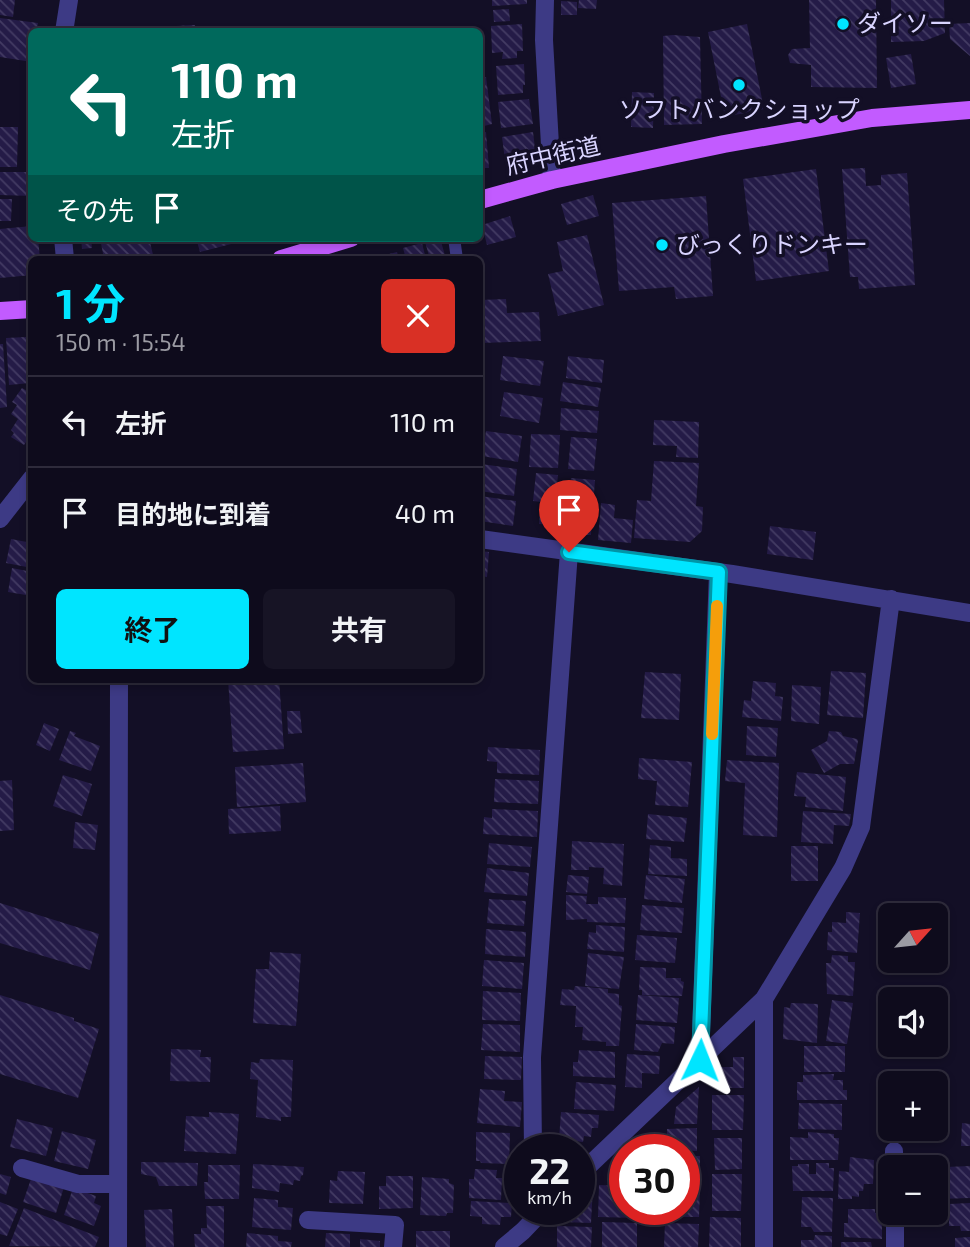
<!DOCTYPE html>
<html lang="ja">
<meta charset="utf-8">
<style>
:root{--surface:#0e0b1c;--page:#171425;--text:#f1f3f6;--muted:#9b9ba3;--line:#2e2b3b;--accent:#00e5ff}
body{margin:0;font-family:"Exo 2","Noto Sans JP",sans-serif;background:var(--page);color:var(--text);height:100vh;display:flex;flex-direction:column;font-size:26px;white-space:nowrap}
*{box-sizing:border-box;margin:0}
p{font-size:23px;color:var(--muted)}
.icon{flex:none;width:38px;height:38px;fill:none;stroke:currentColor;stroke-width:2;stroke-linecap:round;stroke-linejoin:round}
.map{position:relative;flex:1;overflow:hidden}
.panel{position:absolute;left:28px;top:256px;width:455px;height:427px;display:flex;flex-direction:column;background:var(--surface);border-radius:10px;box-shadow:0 4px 10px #0003,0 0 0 2px var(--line)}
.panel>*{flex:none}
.guide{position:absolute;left:28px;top:28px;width:455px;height:214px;border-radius:10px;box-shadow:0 4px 10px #0003,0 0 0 2px var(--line);background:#00695c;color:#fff;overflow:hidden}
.needle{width:46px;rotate:63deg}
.tools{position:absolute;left:878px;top:903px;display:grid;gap:14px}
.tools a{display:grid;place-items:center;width:70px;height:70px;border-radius:10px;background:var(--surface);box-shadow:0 4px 10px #0003,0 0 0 2px var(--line);font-size:35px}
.speed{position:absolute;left:504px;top:1134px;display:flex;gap:14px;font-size:35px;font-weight:700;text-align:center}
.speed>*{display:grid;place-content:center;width:91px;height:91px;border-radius:50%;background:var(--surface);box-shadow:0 4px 10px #0003,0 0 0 2px var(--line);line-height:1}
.speed small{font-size:18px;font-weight:400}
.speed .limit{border:10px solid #d22;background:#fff;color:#111}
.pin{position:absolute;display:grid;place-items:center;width:60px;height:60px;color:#fff;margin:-72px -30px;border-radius:50% 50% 50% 0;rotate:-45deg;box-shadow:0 0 7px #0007}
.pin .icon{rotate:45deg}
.me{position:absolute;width:77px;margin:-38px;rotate:2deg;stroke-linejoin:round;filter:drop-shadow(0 0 5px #0008)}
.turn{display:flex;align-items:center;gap:24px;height:147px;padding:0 28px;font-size:32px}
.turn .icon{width:91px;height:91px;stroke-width:2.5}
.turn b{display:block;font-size:49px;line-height:60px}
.then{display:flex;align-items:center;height:66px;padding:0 28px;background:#0003;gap:14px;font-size:26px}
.round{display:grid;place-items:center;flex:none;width:74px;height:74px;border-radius:10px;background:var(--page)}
.overview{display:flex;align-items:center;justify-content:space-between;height:119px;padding:0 28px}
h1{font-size:42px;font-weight:700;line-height:52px;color:var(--accent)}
.action{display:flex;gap:14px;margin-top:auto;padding:14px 28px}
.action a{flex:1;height:80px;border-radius:10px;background:var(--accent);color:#111;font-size:28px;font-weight:700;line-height:80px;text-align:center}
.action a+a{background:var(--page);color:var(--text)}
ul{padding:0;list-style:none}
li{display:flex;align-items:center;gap:21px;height:91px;padding:0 28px;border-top:2px solid var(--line)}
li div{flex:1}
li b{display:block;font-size:26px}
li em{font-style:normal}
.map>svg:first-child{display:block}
.building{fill:url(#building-back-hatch)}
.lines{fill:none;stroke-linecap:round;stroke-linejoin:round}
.lane{stroke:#3d3a85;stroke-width:12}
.street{stroke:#3d3a85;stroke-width:18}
.primary{stroke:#c25bff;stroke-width:18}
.route-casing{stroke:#0095a6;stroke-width:18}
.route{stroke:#00e5ff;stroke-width:12}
.slow{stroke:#f59e0b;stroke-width:12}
.poi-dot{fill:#00e5ff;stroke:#130f26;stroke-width:2.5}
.labels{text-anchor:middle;stroke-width:7;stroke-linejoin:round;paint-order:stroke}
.poi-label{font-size:24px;fill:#d9d4ff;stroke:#130f26;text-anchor:start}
.street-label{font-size:24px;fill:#d9d4ff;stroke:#130f26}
</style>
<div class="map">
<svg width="970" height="1247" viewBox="0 0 970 1247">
<defs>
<pattern id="building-back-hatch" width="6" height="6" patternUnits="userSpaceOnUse" patternTransform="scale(1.75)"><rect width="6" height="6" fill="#241b47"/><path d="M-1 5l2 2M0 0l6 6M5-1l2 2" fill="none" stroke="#433b63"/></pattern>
</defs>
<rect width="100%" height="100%" fill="#130f26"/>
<path class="building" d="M0 0H15L13 17 0 15Z
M492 0H527V4L492 6Z
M579 0H597L596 9 578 8Z
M809 0H876L877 88 811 87V65L790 63 788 55 792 49 810 48Z
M891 0H944L945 33 924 41 891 42Z
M561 1 577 2V15H561Z
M509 9 510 21 494 22 493 10Z
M0 18 38 23 36 32H32V62L0 57Z
M970 23V56L950 39 949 24Z
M522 24 523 51H517V58L502 59 503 52 492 53 491 26Z
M747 24 764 109 725 117 708 32Z
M195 25V32H159L158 27Z
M673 35 700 37 702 124 664 125 663 36Z
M911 54 916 84 891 88 886 58Z
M524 64 525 85H523V93L498 95 496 66Z
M486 77 492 124 480 127V78Z
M632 92 654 93 653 128 631 127Z
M529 99 533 124 501 128 498 102Z
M0 127H18L17 167H0Z
M486 132 489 168H480V133Z
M533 132 536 156 505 160 502 137Z
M865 168 866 186 881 185V175L907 173 915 285 859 289 858 277H850L842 169Z
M816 169 829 271 756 281 743 179Z
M0 172H32V196L0 195Z
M593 195 599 216 567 225 561 204Z
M706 196 713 296 676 299 674 287 619 291 612 203Z
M0 199H12L11 221H0Z
M510 216 516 237 487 245 482 225Z
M32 226V238H38L40 259H32V275L0 278V229Z
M587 235 604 305 558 316 548 274 563 271 557 242Z
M81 238H91L92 248 82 249Z
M100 238H149L154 259H104Z
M196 238H238L239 242 200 252Z
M440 238 446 259H430L425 242Z
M422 243 426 259H406L403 248Z
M397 252 399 259H374V258Z
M506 299 507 313 539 312 541 341 480 343V300Z
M26 337 30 383 9 385 6 338Z
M0 344H3L7 407 0 408Z
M503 356 544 361 540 386 500 380Z
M568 356 604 360 602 383 566 378Z
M563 382 601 388 598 407 560 401Z
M32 387V433L24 445 11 437 14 433 11 430 18 419 11 414 17 405 12 402 22 388 29 392Z
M504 392 543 398 539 423 500 416Z
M561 408 599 411 597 433 560 430Z
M654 420 699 422 698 458 676 457 677 446 653 445Z
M486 431 522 436 518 462 482 456Z
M531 434 560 435 558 468 529 467Z
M571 437 597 439 594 471 568 469Z
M654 461 699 463 696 506 703 507 702 531 690 542 634 538 637 500 651 501Z
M481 464 517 469 514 496 480 491Z
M536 473 558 475 553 525 539 524 541 502 533 501Z
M571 478 595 480 591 535 577 534 579 509 568 508Z
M480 496 516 501 513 526 480 521Z
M601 503 615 505 614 518 633 520 631 543 598 540Z
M770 526 816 532 813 560 767 554Z
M11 539 32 543V568L6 563Z
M480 551 489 552 487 577 480 576Z
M12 568 32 572V596L8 592Z
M831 671 866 673 863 718 827 715Z
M645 672 681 674 679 720 641 718Z
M228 679H279L284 749 233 752Z
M753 681 776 683 775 696 783 697 781 721 742 717 744 700 751 701Z
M792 685 821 687 819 724 791 721Z
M287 711H300L302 733 288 734Z
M44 723 59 729 50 751 36 745Z
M747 726 778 728 776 757 746 755Z
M70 731 76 733 74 736 100 746 91 771 59 760Z
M829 731 841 732 843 736 857 739 858 741 854 764H840L824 773 811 750 827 741Z
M488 747 540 750 539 775 497 773V762L487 761Z
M639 758 692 762 688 807 655 805 657 781 638 779Z
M727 760 779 763 777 837 743 835 745 783 725 781Z
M303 763 306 802 237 807 235 767Z
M797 772 846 777 843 811 805 807 806 797 794 796Z
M63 775 92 784 82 816 53 806Z
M495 779 539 781 538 804 494 802Z
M12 780 14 830 0 831V781Z
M280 806 281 831 229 834 228 809Z
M492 809 538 811 537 837 483 834 484 817 492 818Z
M803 811 851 814 849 826 834 825 833 844 801 842Z
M648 814 687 818 684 842 646 839Z
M75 822 98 825 95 850 73 848Z
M572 841 624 844 622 886 603 884 604 868 589 867V870H571Z
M489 843 532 847 530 867 487 864Z
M650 845 671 847V858L687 859V876L648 874Z
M791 846H818V881H791Z
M487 868 529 873 527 896 484 892Z
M568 875 589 877 587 894 566 892Z
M646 875 685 879 682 903 644 899Z
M566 895 587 896 586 904H598V897L626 898 625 923 587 922V919L566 920Z
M489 899 526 901 524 926 487 923Z
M0 903 99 934 90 970 0 943Z
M642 905 684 908 682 933 640 930Z
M846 912 860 913 857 953 827 950 828 932H832V922L846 923Z
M596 925 625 927 624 952 587 949 589 932 596 933Z
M486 929 526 932 525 957 485 954Z
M637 935 677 938 675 963 635 960Z
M270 952 301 954 296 1026 253 1023 256 969H269Z
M588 953 624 957 619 989 585 986Z
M832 955 848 956V962H855L853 996 827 994 826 963H831Z
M484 960 524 963 522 989 482 986Z
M640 967 666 968V978H681V981L684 982 682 996 642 995V990H639Z
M575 986 608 989V993L619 994V1005L622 1006 619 1046H606V1042L582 1040 583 1027H575L576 1006 560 1005 562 989 574 990Z
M483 991 521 993 520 1021 482 1020Z
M0 995 74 1018V1021L99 1029 78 1098 0 1074Z
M638 995 679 998 677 1023 636 1020Z
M832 1000 853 1003 847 1044 826 1041Z
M791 1003 818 1004 817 1043 783 1039 784 1007 790 1008Z
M483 1024 520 1025V1052L481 1050Z
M636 1024 675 1027 674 1044 662 1043 658 1052 634 1050Z
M804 1046H845V1072H804Z
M171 1049 201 1050 200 1057H211L210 1082 170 1081Z
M579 1050 615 1052V1078L573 1076V1062H578Z
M627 1054 660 1056 659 1074 642 1073V1088L625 1087Z
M485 1056 522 1057 521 1080 484 1079Z
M733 1057H744V1088H720V1067H733Z
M260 1059 293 1060 291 1117H281V1121L256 1117 258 1080 250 1079 251 1062 259 1063Z
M834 1074 833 1080H843V1090H847V1100H797V1082H803V1075Z
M576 1082 616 1085 614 1111 574 1109Z
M699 1087 697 1124H674L676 1107Z
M480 1089 505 1091 504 1101 522 1102 520 1127 477 1123Z
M712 1095H744L743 1130H712Z
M799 1103 842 1104V1130L798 1129Z
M209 1112 239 1114 236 1154 184 1151 186 1116 209 1117Z
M561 1112 599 1115 598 1128H592L591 1137 584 1136 583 1142 559 1139Z
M17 1119 53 1128 46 1156 10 1147Z
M962 1123 970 1124V1146H961Z
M697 1128V1151L667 1150V1129Z
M62 1131 96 1140 88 1169 54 1161Z
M476 1132 510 1133 509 1164 481 1163 480 1161H476Z
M808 1132 834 1134V1138H839L838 1160H790V1137L808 1138Z
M714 1138H742V1169L715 1170Z
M625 1155V1182L613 1181 615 1165Z
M684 1156H700V1183H684Z
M850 1157 874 1160 873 1184H864L863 1191H859V1197L852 1196V1199H838L839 1171 849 1172Z
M946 1161V1167L970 1166V1198L940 1199V1196H936V1167H922V1162Z
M141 1162 198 1163 197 1186H159L156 1177 141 1174Z
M816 1163H829V1168H834L833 1191H793L792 1166H798V1164H809V1174H816Z
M253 1164 304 1167 303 1175 301 1176 300 1181 294 1180 293 1185 280 1183 279 1192 252 1188Z
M208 1165H240L239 1199H205L204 1182H208Z
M506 1167 520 1168V1183L505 1182Z
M475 1169 497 1170 496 1178H502L501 1200 469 1198V1179H474Z
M338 1171 365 1172 363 1204 329 1203 330 1180 337 1181Z
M0 1174 11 1177 6 1195 0 1193Z
M712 1174H742L741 1211H712Z
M32 1176 64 1187 56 1213 23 1202Z
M386 1176H413V1208L379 1209V1186H386Z
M422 1177 449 1179V1183L454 1185 453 1213H447L446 1216 420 1215Z
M591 1185 593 1186 591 1223 562 1222 558 1219 568 1209H579V1198Z
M599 1185 625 1186V1209H639V1218L598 1217Z
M73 1188 96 1196 94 1203 101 1206 94 1226 64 1215Z
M684 1189H700L699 1217H663V1209H684Z
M802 1197 833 1198 832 1232H814L811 1227H801Z
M254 1198 278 1200V1207L293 1208 291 1230 252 1227Z
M471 1201 512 1203 511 1217H501L500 1225 482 1224V1217L470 1216Z
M0 1202 18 1209 7 1236 0 1234Z
M970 1203V1231H961L960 1226H949V1204Z
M936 1205H945V1218H934Z
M206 1206H224V1247H195L194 1234H201V1228H207Z
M24 1208 99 1237 95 1247 9 1246Z
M172 1209 174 1247H146L144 1210Z
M848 1209H875V1213L882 1212V1239L844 1237V1223H848Z
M710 1217 741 1218V1247H709Z
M602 1222 637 1223V1247H602Z
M665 1223 699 1224 698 1247H664Z
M557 1226 592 1227 591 1247H557Z
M416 1231H450V1247H416Z
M247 1233 278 1236V1241L292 1242 291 1247H246Z
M326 1233 350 1234V1247H325Z
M815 1235 832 1236V1247H801V1240H814Z
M970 1237V1247H955V1238Z
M360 1239 380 1241V1247H360Z
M841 1242H871L872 1247H841Z"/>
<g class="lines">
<path class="lane" d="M454 238 457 259"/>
<path class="street" d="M545 0 544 40 552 180
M64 32 69 0
M63 238 65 259
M0 519 32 478
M480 539 732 574 970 613
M764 999V1247
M700 1060 718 572
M533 1150 532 1057 569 552
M894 1151V1167
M22 1168 78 1184H117
M579 1175 764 999 843 868 861 827 891 599
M895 1213V1247
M308 1220 395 1225 393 1247
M118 1247 119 679
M504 1247 523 1231 544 1209"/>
<path class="primary" d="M480 200 552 180 724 144 872 118 970 110
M281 259 351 238
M0 311 32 309"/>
</g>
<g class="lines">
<g class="route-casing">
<path id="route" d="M569 552 719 572 700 1060"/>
</g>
<use href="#route" class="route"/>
<path class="slow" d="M712 734 717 606"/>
</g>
<g class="poi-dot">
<circle cx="843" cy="24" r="7"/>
<circle cx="739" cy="85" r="7"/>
<circle cx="662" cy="245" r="7"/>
</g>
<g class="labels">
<g class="poi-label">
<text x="857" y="32">ダイソー</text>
<text x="739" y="118" text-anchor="middle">ソフトバンクショップ</text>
<text x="676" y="253">びっくりドンキー</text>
</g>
<g class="street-label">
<text transform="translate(553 156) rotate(-13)" y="8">府中街道</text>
</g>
</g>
</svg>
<div class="tools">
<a><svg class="needle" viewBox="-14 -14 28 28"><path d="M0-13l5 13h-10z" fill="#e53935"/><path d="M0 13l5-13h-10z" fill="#9b9ba3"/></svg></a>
<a><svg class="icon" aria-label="sound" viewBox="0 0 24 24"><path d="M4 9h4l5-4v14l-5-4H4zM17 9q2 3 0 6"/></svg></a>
<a>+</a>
<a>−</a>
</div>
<div class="speed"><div>22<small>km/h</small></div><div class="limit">30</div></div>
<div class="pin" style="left:569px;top:552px;background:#d93025"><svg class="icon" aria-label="arrive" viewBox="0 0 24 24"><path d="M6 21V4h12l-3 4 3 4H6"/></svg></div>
<svg class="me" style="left:700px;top:1060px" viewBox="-20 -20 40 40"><path d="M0-17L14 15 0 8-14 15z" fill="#00e5ff" stroke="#fff" stroke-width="4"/></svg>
<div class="guide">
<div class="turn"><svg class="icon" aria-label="left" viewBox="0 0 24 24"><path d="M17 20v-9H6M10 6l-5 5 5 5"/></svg><div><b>110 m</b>左折</div></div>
<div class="then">その先<svg class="icon" aria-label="arrive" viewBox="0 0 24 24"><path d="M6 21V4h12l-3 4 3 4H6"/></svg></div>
</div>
<section class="panel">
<div class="overview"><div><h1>1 分</h1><p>150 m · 15:54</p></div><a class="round" style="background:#d93025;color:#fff"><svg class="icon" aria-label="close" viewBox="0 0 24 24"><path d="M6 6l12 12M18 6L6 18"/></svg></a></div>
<ul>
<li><svg class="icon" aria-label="left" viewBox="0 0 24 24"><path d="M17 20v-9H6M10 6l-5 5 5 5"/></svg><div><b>左折</b></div><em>110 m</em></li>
<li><svg class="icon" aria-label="arrive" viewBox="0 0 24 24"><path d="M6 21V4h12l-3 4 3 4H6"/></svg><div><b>目的地に到着</b></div><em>40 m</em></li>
</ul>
<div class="action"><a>終了</a><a>共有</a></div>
</section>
</div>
